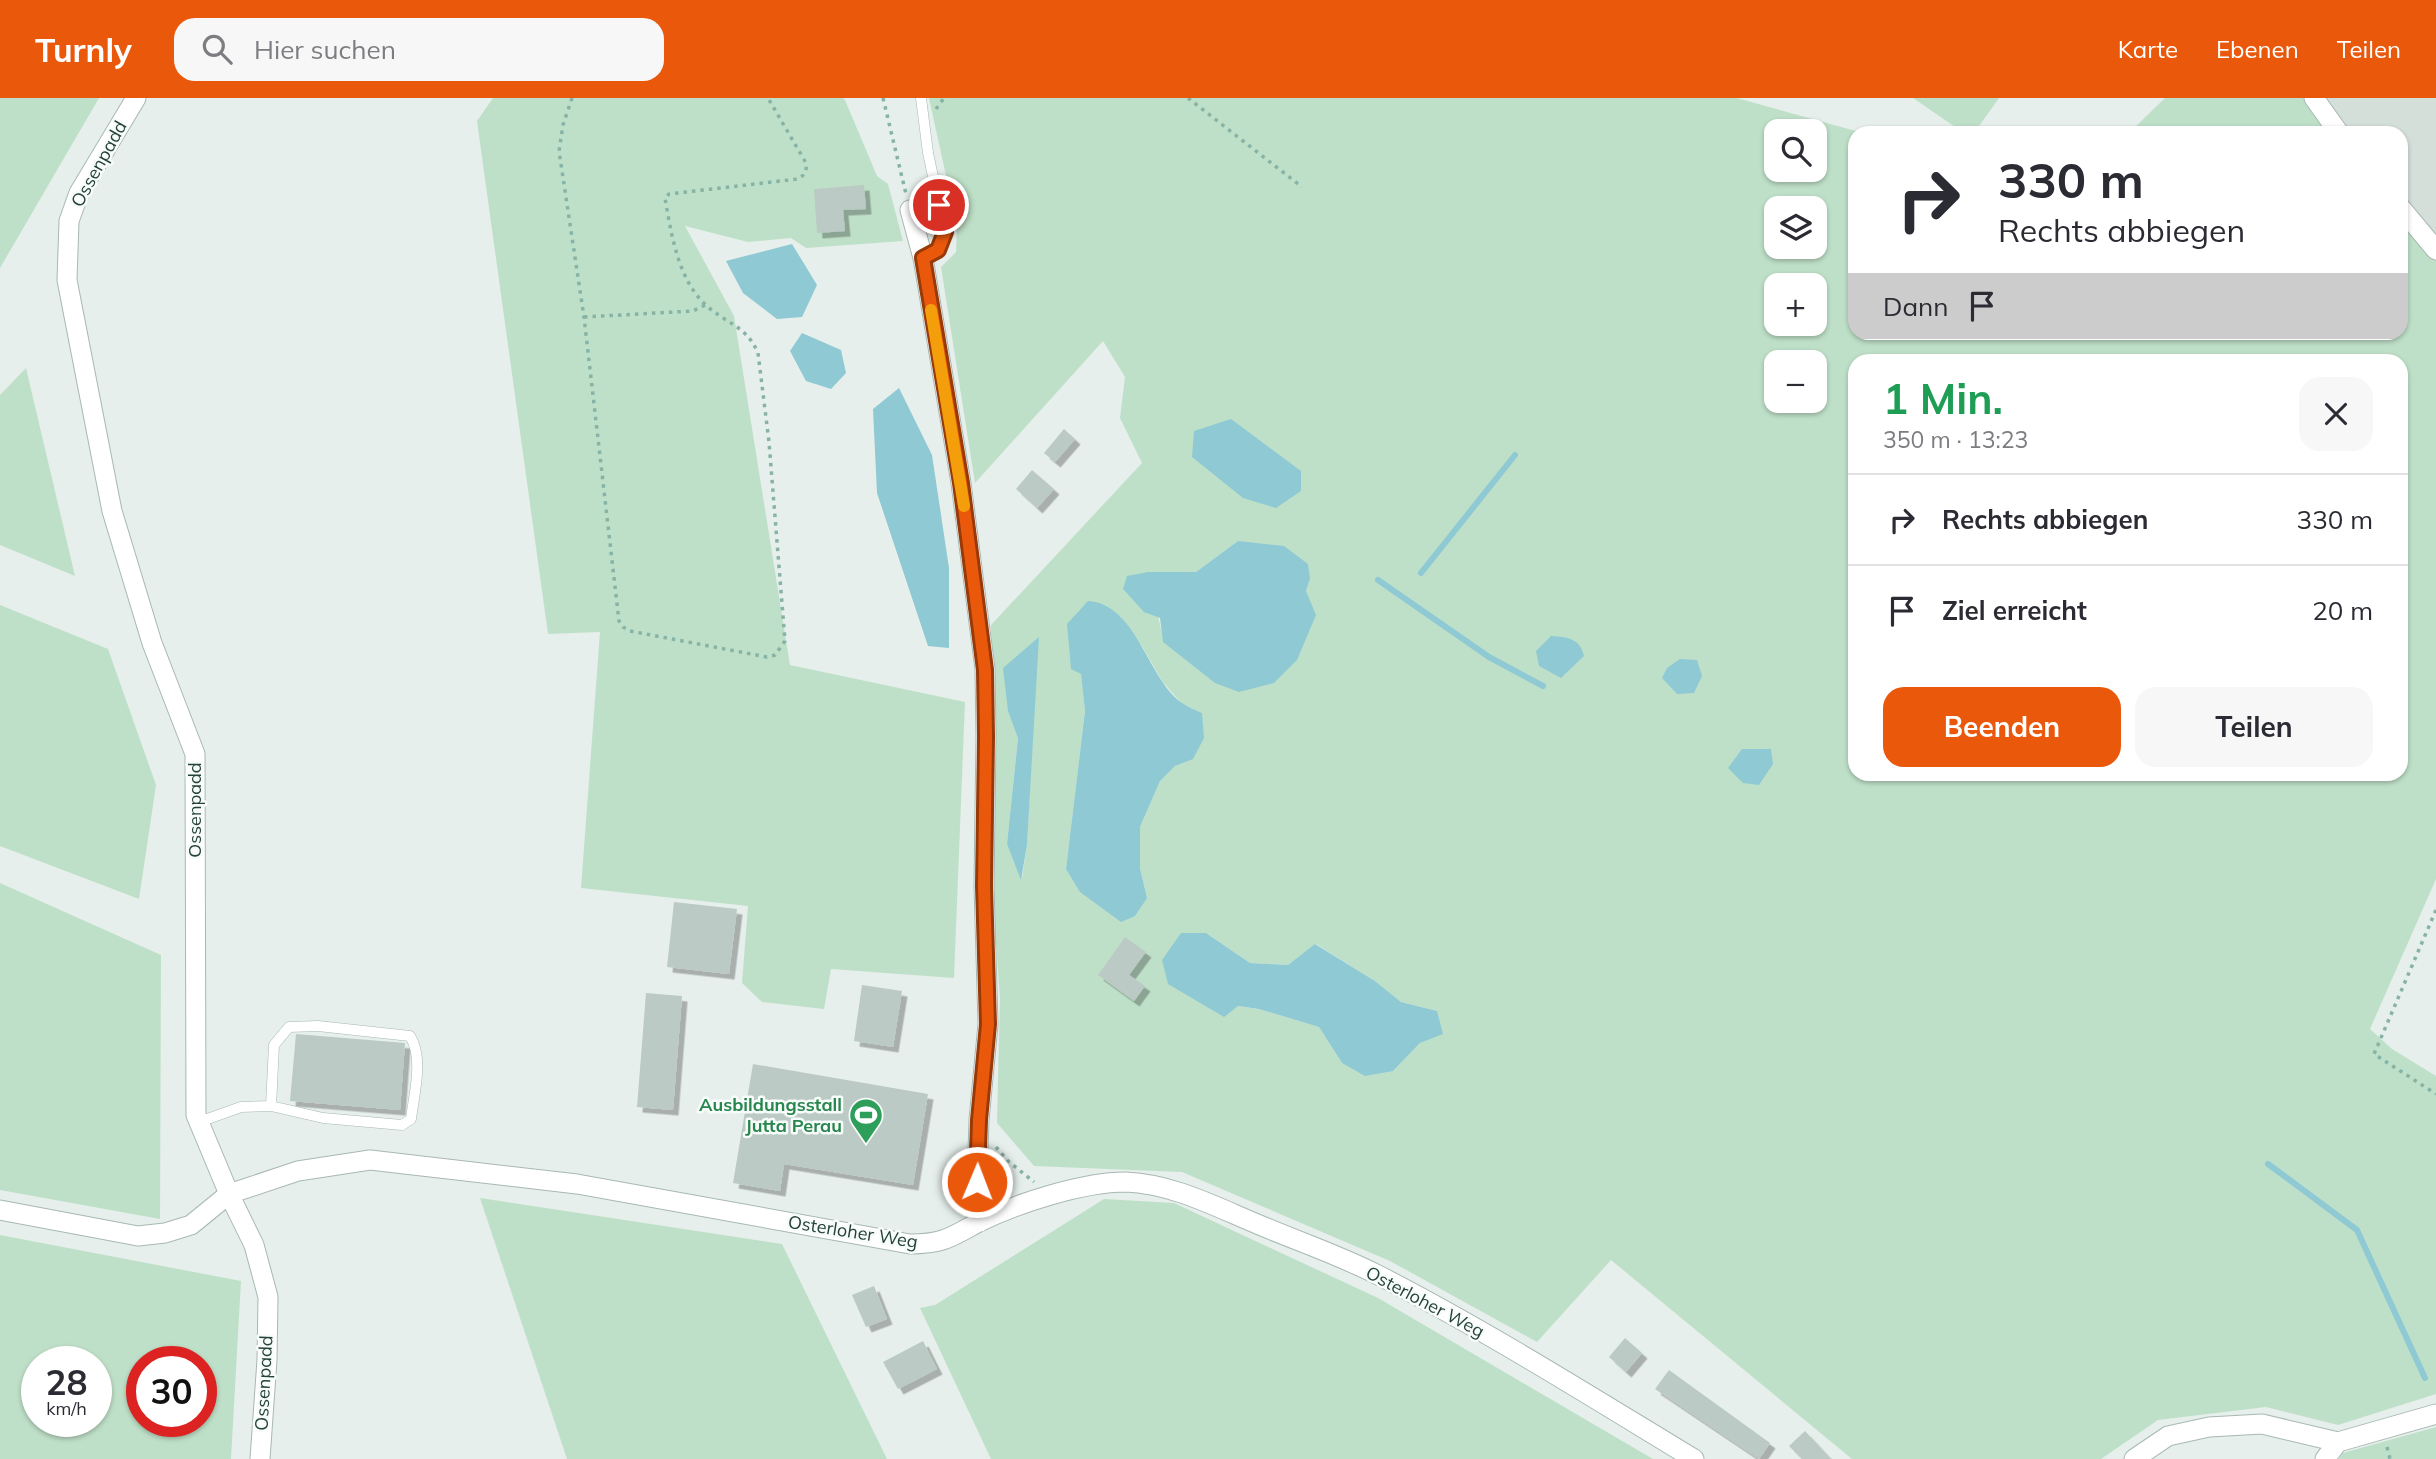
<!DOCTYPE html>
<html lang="de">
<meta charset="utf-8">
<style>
:root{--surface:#fff;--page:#f7f7f7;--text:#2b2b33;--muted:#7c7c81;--line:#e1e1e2;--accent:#ea580c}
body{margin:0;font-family:Mulish,sans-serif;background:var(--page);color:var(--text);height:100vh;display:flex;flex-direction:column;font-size:26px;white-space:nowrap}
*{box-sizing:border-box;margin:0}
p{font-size:23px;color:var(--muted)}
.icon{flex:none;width:38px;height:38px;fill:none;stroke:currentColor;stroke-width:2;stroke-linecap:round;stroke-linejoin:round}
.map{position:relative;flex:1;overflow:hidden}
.drawer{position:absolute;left:1848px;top:256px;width:560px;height:427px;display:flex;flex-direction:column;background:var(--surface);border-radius:21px;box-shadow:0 2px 5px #0004}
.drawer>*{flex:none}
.hud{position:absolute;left:1848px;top:28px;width:560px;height:214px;border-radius:21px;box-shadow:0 2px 5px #0004;background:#fff;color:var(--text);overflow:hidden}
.fabs{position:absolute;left:1764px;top:21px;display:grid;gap:14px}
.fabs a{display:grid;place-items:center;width:63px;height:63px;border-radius:14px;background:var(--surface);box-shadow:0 2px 5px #0004;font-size:35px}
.speed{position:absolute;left:21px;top:1248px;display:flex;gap:14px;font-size:35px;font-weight:700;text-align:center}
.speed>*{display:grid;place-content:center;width:91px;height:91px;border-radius:50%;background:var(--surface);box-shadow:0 2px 5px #0004;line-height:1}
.speed small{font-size:18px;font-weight:400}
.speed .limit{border:10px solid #d22;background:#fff;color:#111}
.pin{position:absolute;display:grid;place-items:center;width:60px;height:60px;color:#fff;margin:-30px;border:4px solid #fff;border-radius:50%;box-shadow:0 2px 7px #0007}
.me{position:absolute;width:77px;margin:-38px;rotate:1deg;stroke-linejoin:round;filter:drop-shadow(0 0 5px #0008)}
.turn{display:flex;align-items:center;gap:24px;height:147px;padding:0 35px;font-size:32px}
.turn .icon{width:91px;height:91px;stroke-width:2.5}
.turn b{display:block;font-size:49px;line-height:60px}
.then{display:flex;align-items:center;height:66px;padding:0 35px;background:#0003;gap:14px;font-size:26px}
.round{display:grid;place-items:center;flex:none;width:74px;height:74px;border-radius:21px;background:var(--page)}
.head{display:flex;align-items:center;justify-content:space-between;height:119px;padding:0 35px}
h1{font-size:42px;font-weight:700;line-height:52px;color:#1e9e55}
.action{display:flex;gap:14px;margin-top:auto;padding:14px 35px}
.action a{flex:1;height:80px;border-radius:21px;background:var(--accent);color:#fff;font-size:28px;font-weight:700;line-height:80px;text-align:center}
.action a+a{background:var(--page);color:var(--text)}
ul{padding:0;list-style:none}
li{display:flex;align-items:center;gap:21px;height:91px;padding:0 35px;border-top:2px solid var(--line)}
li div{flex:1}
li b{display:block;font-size:26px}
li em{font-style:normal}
header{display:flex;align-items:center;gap:42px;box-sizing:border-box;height:98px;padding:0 35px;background:var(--accent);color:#fff}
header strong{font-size:33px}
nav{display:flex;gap:38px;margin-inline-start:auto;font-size:24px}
.search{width:490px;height:63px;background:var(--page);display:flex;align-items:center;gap:18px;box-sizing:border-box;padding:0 24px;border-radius:21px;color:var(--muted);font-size:26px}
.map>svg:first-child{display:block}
.built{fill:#d4dfda}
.green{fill:#bfe0c8;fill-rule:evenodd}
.water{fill:#8ec9d4}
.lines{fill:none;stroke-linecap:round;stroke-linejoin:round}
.stream{stroke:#8ec9d4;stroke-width:6}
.building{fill:#bbcac4;filter:url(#shadow)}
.service-casing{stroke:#a8b8b2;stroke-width:11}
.minor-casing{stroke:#a8b8b2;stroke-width:21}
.path{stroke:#86b3a5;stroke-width:3.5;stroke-dasharray:3.5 5;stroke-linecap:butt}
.service{stroke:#fff;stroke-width:10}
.minor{stroke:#fff;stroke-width:19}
.route-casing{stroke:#983908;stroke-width:18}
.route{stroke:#ea580c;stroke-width:12}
.slow{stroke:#f59e0b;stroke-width:12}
.labels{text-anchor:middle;stroke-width:5;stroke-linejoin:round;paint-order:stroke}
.street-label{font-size:18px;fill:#24423a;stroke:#f7fbf9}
.leisure-label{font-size:18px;font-weight:bold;fill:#27864d;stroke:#f7fbf9;text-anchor:end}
</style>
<header>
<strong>Turnly</strong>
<div class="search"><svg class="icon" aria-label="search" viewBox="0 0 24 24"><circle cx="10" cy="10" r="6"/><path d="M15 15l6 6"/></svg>Hier suchen</div>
<nav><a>Karte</a><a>Ebenen</a><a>Teilen</a></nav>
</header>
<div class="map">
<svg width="2436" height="1361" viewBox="0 0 2436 1361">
<defs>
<filter id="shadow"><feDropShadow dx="5.5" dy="5.5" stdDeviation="0" flood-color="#0004"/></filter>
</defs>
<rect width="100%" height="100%" fill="#e6efeb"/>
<path class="built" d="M2325 0H2436V136L2401 94V35H2351Z"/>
<path class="green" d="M0 0H99L0 170Z
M493 0H843L845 2 877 78 888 86 903 143 806 150 791 140 748 144 685 128 734 218 790 567 965 604 954 880 831 871 824 911 762 904 742 885 748 808 581 790 600 534 548 536 477 23Z
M929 0H1737L1863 35H1855V234H2401V119L2436 161V781L2370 931 2392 951 2436 978V1296L2338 1327 2266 1309 2158 1322 2101 1361H1852L1611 1162 1537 1244 1390 1163 1182 1074 1034 1068 997 1025 1000 900 992 792 991 527 1142 365 1120 320 1125 279 1103 243 975 385 941 169 956 154 957 128ZM1776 33H1815V72H1776ZM1776 110H1815V149H1776ZM1776 187H1815V226H1776ZM1855 262H2401V676H1855ZM1776 264H1815V303H1776ZM1238 443 1310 481 1306 493 1164 544 1148 474H1196ZM1120 518 1143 550 1162 583 1181 605 1202 615 1175 668 1160 683 1140 729V770L1147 800 1066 771 1085 613 1081 575ZM1038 540 1027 747 1022 780 1007 746 1018 639ZM1206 835 1250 865 1288 867 1316 846 1375 883 1401 904 1437 913 1420 945 1393 973 1342 965 1319 929 1259 911 1237 908Z
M1913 0H1999L1974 35H1964Z
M2165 0H2307L2333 35H2129Z
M26 270 75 478 0 447V297Z
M0 507 108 551 156 687 139 801 0 748Z
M0 785 161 857 160 1121 0 1092Z
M480 1100 782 1146 887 1361H567Z
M1104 1101 1174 1105 1378 1200 1653 1361H991L920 1210 935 1207Z
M0 1137 241 1183 231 1361H0ZM37 1264H96V1323H37ZM142 1264H201V1323H142Z
M2436 1329V1361H2339L2343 1355Z"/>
<path class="water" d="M792 146 817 187 802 219 777 221 743 195 726 163Z
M802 235 841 252 846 275 831 291 806 283 790 253Z
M899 290 932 357 949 470V550L928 548 877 395 873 311Z
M1231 321 1301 373V393L1276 410 1243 400 1192 359 1194 333Z
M1238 443 1284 448 1308 466 1310 481 1306 493 1316 517 1297 562 1274 585 1239 594 1215 585 1163 544 1160 520 1144 514 1123 491 1127 478 1148 474H1196Z
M1088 503C1137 506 1147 580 1182 605 1188 609 1196 612 1202 615L1204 640 1193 661 1175 668 1160 683 1140 729V770L1147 800 1135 818 1121 824 1080 794 1066 771 1085 613 1081 576 1071 571 1067 526Z
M1551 538C1567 539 1580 540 1584 558L1561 580 1539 568 1536 553Z
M1039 539 1027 747 1021 782 1007 746 1018 640 1008 613 1003 570Z
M1680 561 1697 562 1702 578 1694 595 1677 596 1662 580 1667 570Z
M1742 651H1771L1773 666 1759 687 1743 685 1728 670Z
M1181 835H1206L1250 865 1288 867 1315 846 1375 883 1401 904 1437 913 1443 936 1420 945 1393 973 1365 978 1342 965 1319 929 1259 911 1238 908 1224 919 1168 886 1162 862Z"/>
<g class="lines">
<path class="stream" d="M1421 475 1515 357
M1378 482 1489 559 1543 588
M2268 1066 2357 1132 2425 1280"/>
</g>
<path class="building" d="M864 87 866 111 843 112 845 133 817 135 814 91Z
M1064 331 1075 341 1055 364 1044 355Z
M1032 372 1054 391 1037 410 1016 391Z
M674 804 737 811 729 876 667 869Z
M1125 839 1146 854 1129 877 1145 888 1134 903 1098 877Z
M862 887 902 893 893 949 854 943Z
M646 895 682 898 673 1012 637 1009Z
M296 936 405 945 400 1012 290 1003Z
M753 966 928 996 913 1087 784 1066 780 1093 733 1085Z
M874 1188 887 1221 866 1229 852 1197Z
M1625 1240 1642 1255 1626 1274 1609 1259Z
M923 1243 937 1271 898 1291 883 1264Z
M1669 1272 1770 1345 1759 1361 1655 1291Z
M1805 1333 1831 1361H1802L1789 1348Z"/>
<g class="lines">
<g class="service-casing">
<path id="service" d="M921 0 928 55 945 134 938 152 923 160
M199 1024 241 1009 271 1008 323 1020 402 1027 411 1021C414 996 424 960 410 938L318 928 289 929 274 947 271 1008"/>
</g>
<g class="minor-casing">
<path id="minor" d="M136 0 79 95 69 123 67 182 112 413 152 545 195 656 196 1017 229 1096 254 1147 268 1199 267 1262 260 1361
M2314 0 2339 35
M2401 110 2436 152
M910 112 923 160 961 385 985 571 986 639 984 788 988 926 979 1022 977 1084 980 1124
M0 1112 138 1138 165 1135 191 1127 229 1096 298 1073 370 1062 577 1086 910 1146C944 1146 951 1139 979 1124 1018 1105 1083 1084 1126 1084 1174 1086 1218 1110 1262 1128 1300 1144 1341 1158 1378 1177 1487 1233 1590 1298 1694 1361
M2338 1344 2436 1316
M2134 1361 2168 1338 2209 1329 2262 1326 2338 1344 2325 1361"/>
</g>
<path class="path" d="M572 0 563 27 559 53 584 219 619 523 623 529 630 533 767 559 775 557 785 543 769 344 758 255C746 227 726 226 706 207 678 182 671 135 665 100L669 96 798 81C805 77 807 73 806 65L768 0
M883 0 906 96
M1188 0 1302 89
M936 11 944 0
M584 219 693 213 705 207
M2436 812 2374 956 2436 996
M996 1049 1008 1063 1034 1084
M2387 1349 2390 1361"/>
<use href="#service" class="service"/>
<use href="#minor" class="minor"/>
</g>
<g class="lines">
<g class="route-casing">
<path id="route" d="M939 107 945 134 938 152 923 160 961 385 985 572 986 639 984 788 988 926 979 1022 977 1084"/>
</g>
<use href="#route" class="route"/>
<path class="slow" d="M931 212 964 408"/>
</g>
<defs>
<g id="stadium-pin" transform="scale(1.75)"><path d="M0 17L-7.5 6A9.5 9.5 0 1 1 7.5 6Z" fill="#2e9e5b" stroke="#f7fbf9"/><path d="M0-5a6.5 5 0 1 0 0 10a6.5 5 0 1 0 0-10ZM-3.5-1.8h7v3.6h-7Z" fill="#fff"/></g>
</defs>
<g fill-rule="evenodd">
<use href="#stadium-pin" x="866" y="1017"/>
</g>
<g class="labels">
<g class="street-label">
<text transform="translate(99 66) rotate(-61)" y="6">Ossenpadd</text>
<text transform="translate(195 712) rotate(-90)" y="6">Ossenpadd</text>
<text transform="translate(853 1134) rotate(9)" y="6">Osterloher Weg</text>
<text transform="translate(1425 1204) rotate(28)" y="6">Osterloher Weg</text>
<text transform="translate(264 1285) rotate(-87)" y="6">Ossenpadd</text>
</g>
<g class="leisure-label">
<text x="842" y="1013">Ausbildungsstall<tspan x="842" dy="21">Jutta Perau</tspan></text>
</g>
</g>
</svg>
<div class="fabs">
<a><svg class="icon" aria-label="search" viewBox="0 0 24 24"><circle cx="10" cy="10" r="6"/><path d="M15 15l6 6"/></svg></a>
<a><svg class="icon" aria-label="layers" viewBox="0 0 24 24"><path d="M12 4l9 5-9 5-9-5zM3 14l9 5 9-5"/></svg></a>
<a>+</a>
<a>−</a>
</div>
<div class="speed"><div>28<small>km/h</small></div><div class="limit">30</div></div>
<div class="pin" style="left:939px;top:107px;background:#d93025"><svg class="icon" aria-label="arrive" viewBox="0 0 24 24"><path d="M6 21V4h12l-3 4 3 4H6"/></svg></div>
<svg class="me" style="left:977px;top:1084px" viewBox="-20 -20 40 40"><circle r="17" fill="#ea580c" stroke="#fff" stroke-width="3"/><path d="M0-11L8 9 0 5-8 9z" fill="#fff"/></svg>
<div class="hud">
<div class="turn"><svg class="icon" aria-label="right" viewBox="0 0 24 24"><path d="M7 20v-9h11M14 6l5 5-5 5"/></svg><div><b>330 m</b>Rechts abbiegen</div></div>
<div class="then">Dann<svg class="icon" aria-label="arrive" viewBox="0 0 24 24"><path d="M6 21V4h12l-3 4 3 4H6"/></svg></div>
</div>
<section class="drawer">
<div class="head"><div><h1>1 Min.</h1><p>350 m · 13:23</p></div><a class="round"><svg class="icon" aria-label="close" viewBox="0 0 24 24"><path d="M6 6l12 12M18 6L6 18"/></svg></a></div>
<ul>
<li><svg class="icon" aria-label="right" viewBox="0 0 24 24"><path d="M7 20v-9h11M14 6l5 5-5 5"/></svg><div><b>Rechts abbiegen</b></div><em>330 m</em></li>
<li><svg class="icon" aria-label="arrive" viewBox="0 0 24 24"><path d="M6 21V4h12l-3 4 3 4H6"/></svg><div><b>Ziel erreicht</b></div><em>20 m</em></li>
</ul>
<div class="action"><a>Beenden</a><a>Teilen</a></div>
</section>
</div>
